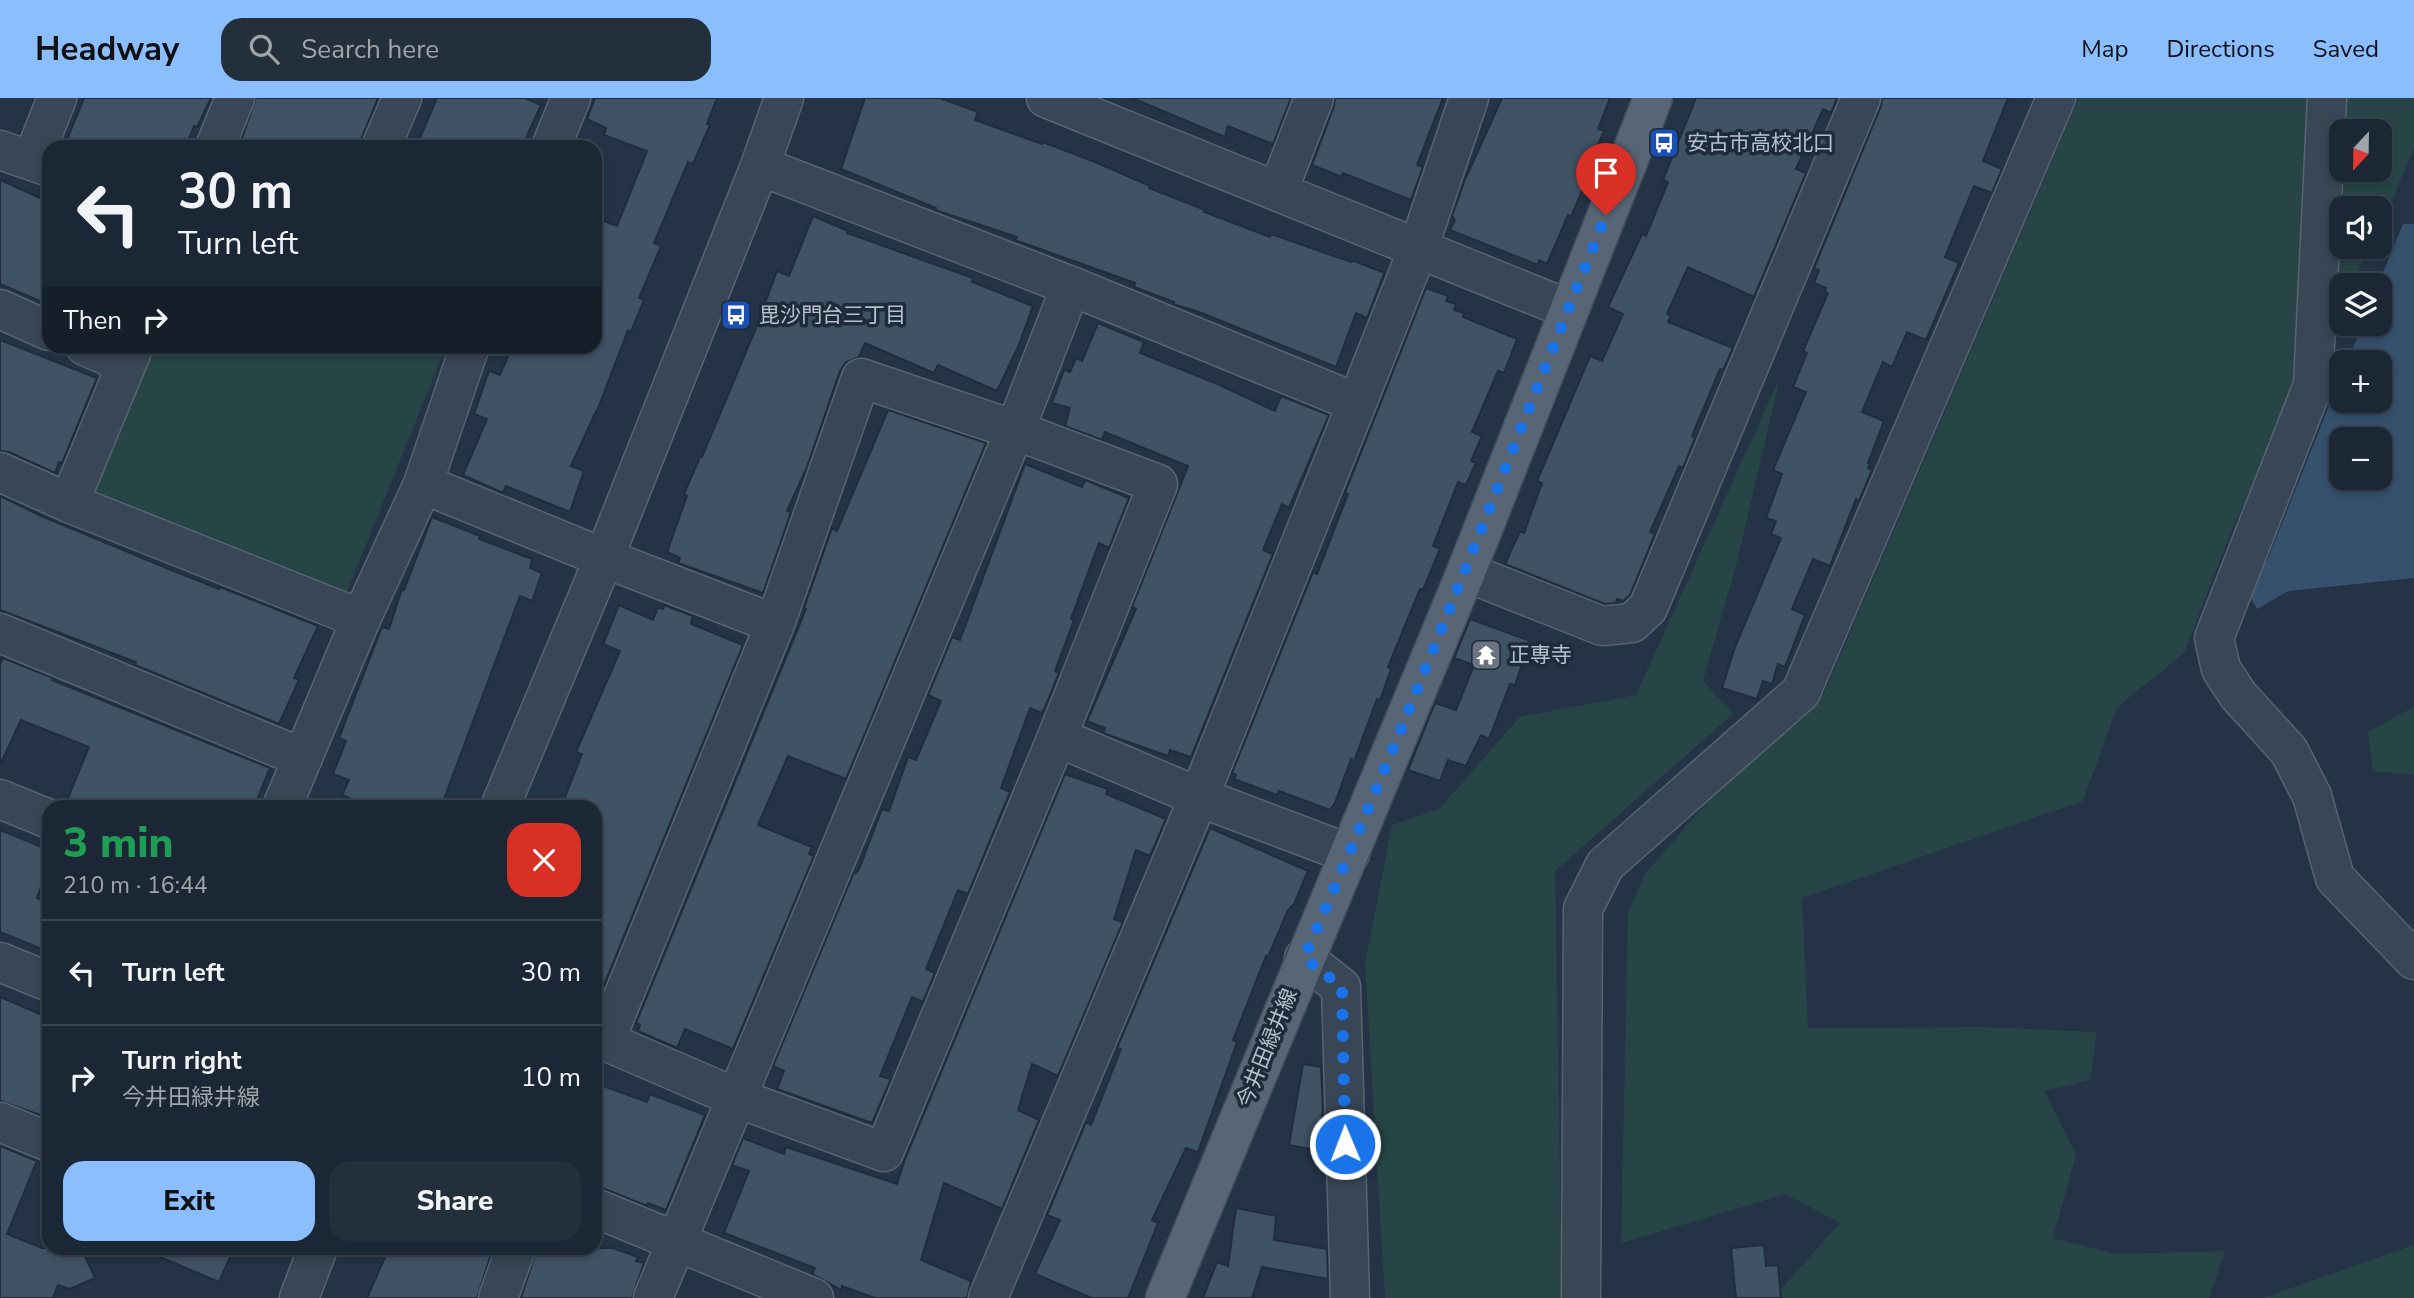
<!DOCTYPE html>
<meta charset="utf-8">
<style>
:root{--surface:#1b2734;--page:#242f3c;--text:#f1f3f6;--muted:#a0a5ac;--line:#39444f;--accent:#8bbeff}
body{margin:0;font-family:"Nunito Sans","Noto Sans JP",sans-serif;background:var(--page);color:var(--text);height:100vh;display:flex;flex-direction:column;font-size:26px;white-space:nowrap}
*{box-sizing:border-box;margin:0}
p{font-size:23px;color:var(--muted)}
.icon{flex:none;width:38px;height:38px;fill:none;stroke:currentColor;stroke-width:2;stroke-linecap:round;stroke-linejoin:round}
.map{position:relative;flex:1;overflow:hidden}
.panel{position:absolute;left:42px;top:702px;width:560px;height:455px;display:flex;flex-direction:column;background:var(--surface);border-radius:21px;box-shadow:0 4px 10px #0003,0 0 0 2px var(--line)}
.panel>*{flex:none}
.guide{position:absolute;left:42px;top:42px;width:560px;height:214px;border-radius:21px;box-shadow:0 4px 10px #0003,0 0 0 2px var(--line);background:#1b2734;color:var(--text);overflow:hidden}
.needle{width:46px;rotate:202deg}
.controls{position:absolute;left:2329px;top:21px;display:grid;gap:14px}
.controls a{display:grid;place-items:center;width:63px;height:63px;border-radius:14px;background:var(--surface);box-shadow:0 4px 10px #0003,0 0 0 2px var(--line);font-size:35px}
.pin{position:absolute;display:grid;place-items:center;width:60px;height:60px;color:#fff;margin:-72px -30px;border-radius:50% 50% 50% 0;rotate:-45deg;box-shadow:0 0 7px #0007}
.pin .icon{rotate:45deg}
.me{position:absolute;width:77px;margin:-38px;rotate:359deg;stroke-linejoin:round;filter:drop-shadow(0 0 5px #0008)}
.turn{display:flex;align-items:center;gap:24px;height:147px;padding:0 21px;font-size:32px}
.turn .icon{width:91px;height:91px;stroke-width:2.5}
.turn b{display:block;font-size:49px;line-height:60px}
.then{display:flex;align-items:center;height:66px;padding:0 21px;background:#0003;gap:14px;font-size:26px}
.round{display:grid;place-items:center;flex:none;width:74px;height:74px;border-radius:21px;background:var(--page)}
.headline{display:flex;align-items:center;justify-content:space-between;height:119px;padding:0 21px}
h1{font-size:42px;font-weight:800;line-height:52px;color:#1e9e55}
.primary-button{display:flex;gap:14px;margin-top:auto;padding:14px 21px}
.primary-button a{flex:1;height:80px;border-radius:21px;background:var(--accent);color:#111;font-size:28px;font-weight:800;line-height:80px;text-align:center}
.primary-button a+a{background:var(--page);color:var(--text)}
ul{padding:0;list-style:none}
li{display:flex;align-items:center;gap:21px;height:105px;padding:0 21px;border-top:2px solid var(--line)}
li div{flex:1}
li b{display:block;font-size:26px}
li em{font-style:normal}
header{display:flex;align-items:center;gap:42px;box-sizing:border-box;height:98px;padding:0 35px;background:var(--accent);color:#111}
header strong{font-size:33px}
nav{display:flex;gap:38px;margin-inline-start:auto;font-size:24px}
.search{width:490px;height:63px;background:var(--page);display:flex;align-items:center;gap:18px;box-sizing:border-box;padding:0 24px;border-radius:21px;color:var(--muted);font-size:26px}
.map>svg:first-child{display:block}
.green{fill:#274547;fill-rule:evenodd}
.water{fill:#36516e;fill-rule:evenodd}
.building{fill:#405365;stroke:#202d3d;stroke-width:2}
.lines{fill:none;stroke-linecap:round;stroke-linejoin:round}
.minor-casing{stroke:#586472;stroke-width:41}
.major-casing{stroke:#434f5e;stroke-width:41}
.minor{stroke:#394655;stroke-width:38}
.major{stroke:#576575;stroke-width:38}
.route{stroke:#1a73e8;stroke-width:12;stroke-dasharray:0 21.6}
.labels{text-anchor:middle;stroke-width:7;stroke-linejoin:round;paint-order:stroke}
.poi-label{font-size:21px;fill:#b7c1ce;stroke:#1e2b3b;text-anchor:start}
.street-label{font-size:21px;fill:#b7c1ce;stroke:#1e2b3b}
</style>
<header>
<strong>Headway</strong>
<div class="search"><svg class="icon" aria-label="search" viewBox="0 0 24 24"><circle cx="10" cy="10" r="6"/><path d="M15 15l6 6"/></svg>Search here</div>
<nav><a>Map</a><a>Directions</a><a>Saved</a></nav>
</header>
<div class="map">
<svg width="2414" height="1200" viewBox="0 0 2414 1200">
<rect width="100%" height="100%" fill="#243446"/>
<path class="green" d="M2079 0H2414V51L2380 129V110H2342V149H2370L2351 187H2342L2341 207 2235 424 2184 555 2117 609 2083 703 1802 800 1808 930 1983 929 2097 934 2090 982 2044 993 2076 1057 2053 1140 2116 1156 2225 1153 2209 1200H1773L1840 1125 1786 1096 1621 1145 1628 815 1644 777 1712 699 1824 596ZM2342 33H2380V72H2342Z
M435 248 444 253 345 499 90 394 150 249Z
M1780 279 1737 464 1703 583 1733 616 1555 773 1562 1200H1385L1365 866 1392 727 1439 711 1520 619 1636 597Z
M2414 609V677L2373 673 2368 634Z
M2414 1147V1200H2263Z"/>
<path class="water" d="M2403 126H2414V480L2288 493 2257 511 2243 487 2267 463 2341 278 2342 303H2380V264H2347L2363 226H2380V187H2378ZM2342 341H2380V380H2342Z"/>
<path class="building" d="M84 0H211L197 29 194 28 186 49H80L66 44Z
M256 0H378L358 49H239Z
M437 0H525L541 7 522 49H416Z
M595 0H717L707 26 710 27 693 66 688 64 654 145 661 148 639 200 644 202 631 234 628 232 597 313H596L571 368 584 373 570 414 506 388 503 395 463 377 487 321 474 316 489 273 500 277 512 248H595V120L617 128 647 53 604 37 606 30 587 21Z
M865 0H940L978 14 975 22 1042 46 1043 44 1095 64 1150 88 1149 90 1205 112 1204 114 1270 139 1271 136 1351 164 1354 163 1385 175 1384 176 1367 220 1356 215 1336 269 1199 214 1173 206 1174 204 1134 189 1135 185 1015 142 1017 139 935 112 936 110 841 71Z
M1132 0H1291L1273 46 1228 28 1225 39Z
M1335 0H1443L1417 67 1423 69 1411 102 1343 75 1342 79 1312 67 1334 8Z
M1502 0H1610L1598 31 1604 33 1584 80 1587 81 1571 119 1568 117 1547 166 1539 162 1538 167 1450 132 1455 122 1452 118 1464 84Z
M1696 0H1837L1831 15 1823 11 1796 71 1806 75 1754 199 1688 169 1667 216 1671 218 1668 224 1733 250 1723 272 1720 271 1692 338 1695 340 1683 370 1679 368 1650 434 1655 436 1630 497 1623 503 1617 501 1616 505 1605 506 1505 466 1520 433 1524 435 1542 385 1537 383 1590 258 1602 263 1623 216 1608 209 1642 136 1646 138 1668 84 1663 82Z
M1882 0H2008L1983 63 2002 71 1992 95 1974 88 1945 159 1959 165 1926 242 1907 234 1892 269 1883 264 1862 314 1884 323 1868 365 1870 366 1868 370 1872 372 1859 403 1856 401 1830 468 1813 461 1792 511 1805 517 1785 569 1778 566 1772 586 1763 583 1757 601 1722 590 1735 549 1781 440 1771 436 1776 423 1766 420 1782 376 1773 372 1806 294 1793 289 1807 255 1803 253 1828 195 1825 194 1826 190 1814 185 1819 172 1814 170 1881 8Z
M0 82 49 104V207L0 186Z
M813 118 848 133 847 135 973 180 972 184 1033 208 1018 249 997 293 938 267 934 275 865 245 859 259 846 264 840 273 807 369 787 413 791 414 763 495 678 465 680 460 667 454 687 398 684 396 700 359H702L756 230 777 173 789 178Z
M1426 190 1448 198 1446 203 1456 206 1454 212 1464 215 1463 219 1517 241 1504 275 1498 273 1472 334 1482 338 1471 363 1476 365 1466 387 1458 384 1433 448 1440 451 1423 492 1420 491 1388 569 1391 571 1380 602 1377 601 1354 663 1351 661 1335 705 1330 712 1279 693 1277 697 1234 681 1236 677 1232 675 1313 474 1317 476 1348 396 1345 395Z
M1098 225 1144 244 1140 255 1220 287 1275 313 1281 298 1329 317 1289 410 1282 406 1263 452 1273 456 1191 659 1170 652 1168 658 1103 635 1105 630 1087 623 1136 511 1132 509 1188 368 1105 334 1102 342 1065 328 1070 310 1052 305 1064 272 1070 274 1076 260 1082 263Z
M0 242 97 280 62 365 59 364 55 375 9 354 0 353Z
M888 312 986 345 846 681 788 658 758 727 812 749 809 756 814 758 733 951 685 931 677 950 638 933 640 927 636 925 806 511 804 510 832 430 837 433Z
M1025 366 1082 389 1085 382 1129 400 1109 450 1099 445 1071 521 1074 522 1055 573 1059 575 1046 607 1042 615 1030 610 1001 690 1010 694 968 796 958 792 926 871 935 875 923 904 912 899 880 978 891 981 872 1025 777 991 784 973 773 968 854 774 856 775 859 771 882 711 889 713 908 659 916 662 941 603 928 597 952 539 960 542Z
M0 398 39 417 164 469 219 491 220 489 318 528 294 580 299 582 279 626 135 567 136 564 0 512Z
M432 419 480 438 479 441 532 461 530 470 542 475 532 503 520 498 441 709H370L342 697 349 682 333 676 346 643 339 640 382 529 389 531 402 491 404 492Z
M619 507 653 522 658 509 663 511 664 507 693 518 691 526 743 547 595 909V766L603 747 595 743V709H561L582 656 576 654 620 553 603 546Z
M1470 521 1530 543 1515 587 1510 586 1489 641 1481 637 1466 668 1448 662 1440 683 1408 672 1435 605 1456 612 1474 567 1454 560Z
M3 560 53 580 52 582 270 670 254 709H90L68 700 89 649 21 622 0 667V566Z
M1065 676 1108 691 1106 696 1166 721 1150 758 1136 752 1114 821 1123 824 1058 978 1032 966 1018 1012 1039 1022 1002 1111 944 1085 921 1162 971 1183 967 1200H875L842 1188 841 1192 812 1176 815 1170 724 1135 749 1073 732 1067 743 1040 784 1056 786 1049 897 1086 905 1061Z
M1210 730 1308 773 1294 806 1288 812 1268 859 1266 858 1233 942 1237 944 1198 1054 1186 1050 1152 1122 1158 1125 1128 1200H1092L1035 1176 1060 1122 1047 1117 1086 1024 1091 1027 1121 951 1117 950Z
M0 732 49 752V768L37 800 49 805V854L0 834Z
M0 899 49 920V1020L0 1003Z
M1303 966 1321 969 1323 1012 1316 1052 1289 1047Z
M595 985 647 1004 650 996 705 1017 666 1112 648 1105 647 1108 595 1087Z
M0 1048 37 1063 7 1136 42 1150H81L95 1180 70 1191 58 1187 53 1200H0Z
M1236 1110 1276 1118 1274 1142 1327 1151 1328 1181 1262 1169 1252 1200H1203L1217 1164 1228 1168Z
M1764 1147 1766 1168 1778 1167 1781 1200H1736L1731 1150Z
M139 1150H234L219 1184Z
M389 1150H493L477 1200H367Z
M537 1150H613L638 1159 636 1163 644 1165 632 1200H521Z"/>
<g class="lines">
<g class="minor-casing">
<path id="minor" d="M1046 0 1568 211
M2327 0 2313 287 2214 540 2221 571 2238 597 2289 653 2312 698 2335 780 2414 862
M215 49 235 0
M381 49 402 0
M551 49 571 0
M0 52 49 69
M32 63 57 0
M760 68 1071 188 1357 305
M1278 93 1314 0
M0 211 49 233
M85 248 126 266
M861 280 1015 332 1158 386 1057 639 884 1054 737 1000 605 943 775 526Z
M0 374 69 405 361 521
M423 386 604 460 775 526
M69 405 134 248
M1466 474 1602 528 1632 525 1648 510 1861 0
M0 535 303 660
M1057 639 1199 699 1350 756
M0 701 49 721
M282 709 361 521 423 386 470 248
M500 709 604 460 760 68 784 0
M1304 860 1341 889 1350 1200
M0 864 49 884
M0 1024 49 1044
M595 1110 814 1200
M299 1200 318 1150
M498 1200 516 1150
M653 1200 1015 332 1071 188
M988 1200 1199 699 1357 305 1418 151 1469 0
M1581 1200 1583 811 1605 767 1801 594 2056 0"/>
</g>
<g class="major-casing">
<path id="major" d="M1165 1200 1466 474 1653 0"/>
</g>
<use href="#minor" class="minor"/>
<use href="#major" class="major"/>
</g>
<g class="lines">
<path class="route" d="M1345 1046 1342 889 1304 860C1412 615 1506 365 1606 117"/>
</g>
<defs>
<g id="bus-square" transform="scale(1.575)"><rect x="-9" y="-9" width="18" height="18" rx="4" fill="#1a4fb4" stroke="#1e2b3b"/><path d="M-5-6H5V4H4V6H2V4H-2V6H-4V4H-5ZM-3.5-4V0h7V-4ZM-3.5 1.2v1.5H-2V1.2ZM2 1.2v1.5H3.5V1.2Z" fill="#fff"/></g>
<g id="temple-square" transform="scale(1.575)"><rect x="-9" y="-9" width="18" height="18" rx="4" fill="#6b7280" stroke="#1e2b3b"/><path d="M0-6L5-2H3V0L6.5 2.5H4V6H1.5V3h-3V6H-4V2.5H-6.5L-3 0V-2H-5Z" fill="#fff"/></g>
</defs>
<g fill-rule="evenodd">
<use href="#bus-square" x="1664" y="45"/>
<use href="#bus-square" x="736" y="217"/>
<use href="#temple-square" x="1486" y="557"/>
</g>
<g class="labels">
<g class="poi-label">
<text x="1687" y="52">安古市高校北口</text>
<text x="759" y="224">毘沙門台三丁目</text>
<text x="1509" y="564">正専寺</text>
</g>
<g class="street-label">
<text transform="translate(1267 950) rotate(-68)" y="7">今井田緑井線</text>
</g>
</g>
</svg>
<div class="controls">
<a><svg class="needle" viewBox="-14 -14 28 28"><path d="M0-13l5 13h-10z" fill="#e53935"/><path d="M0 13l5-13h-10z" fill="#a0a5ac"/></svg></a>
<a><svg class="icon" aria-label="sound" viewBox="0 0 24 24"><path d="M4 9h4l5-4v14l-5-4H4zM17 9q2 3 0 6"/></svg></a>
<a><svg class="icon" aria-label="layers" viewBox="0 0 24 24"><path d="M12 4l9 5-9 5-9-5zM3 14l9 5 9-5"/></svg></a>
<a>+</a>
<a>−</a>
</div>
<div class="pin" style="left:1606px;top:117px;background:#d93025"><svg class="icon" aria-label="arrive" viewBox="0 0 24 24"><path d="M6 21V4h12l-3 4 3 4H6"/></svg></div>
<svg class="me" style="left:1345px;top:1046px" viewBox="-20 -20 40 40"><circle r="17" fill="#1a73e8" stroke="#fff" stroke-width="3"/><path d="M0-11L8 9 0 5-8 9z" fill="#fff"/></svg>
<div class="guide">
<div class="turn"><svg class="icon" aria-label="left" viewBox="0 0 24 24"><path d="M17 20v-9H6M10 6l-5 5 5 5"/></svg><div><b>30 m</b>Turn left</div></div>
<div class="then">Then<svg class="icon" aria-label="right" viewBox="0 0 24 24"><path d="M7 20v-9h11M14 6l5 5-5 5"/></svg></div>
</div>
<section class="panel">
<div class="headline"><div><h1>3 min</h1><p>210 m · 16:44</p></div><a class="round" style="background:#d93025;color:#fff"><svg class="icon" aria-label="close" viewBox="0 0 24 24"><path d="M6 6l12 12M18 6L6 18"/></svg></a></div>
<ul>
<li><svg class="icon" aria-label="left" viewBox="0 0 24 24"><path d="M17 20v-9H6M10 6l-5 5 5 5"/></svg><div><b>Turn left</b></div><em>30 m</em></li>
<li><svg class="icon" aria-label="right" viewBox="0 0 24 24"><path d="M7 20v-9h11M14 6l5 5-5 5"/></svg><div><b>Turn right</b><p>今井田緑井線</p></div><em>10 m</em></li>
</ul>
<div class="primary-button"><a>Exit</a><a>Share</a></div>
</section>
</div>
